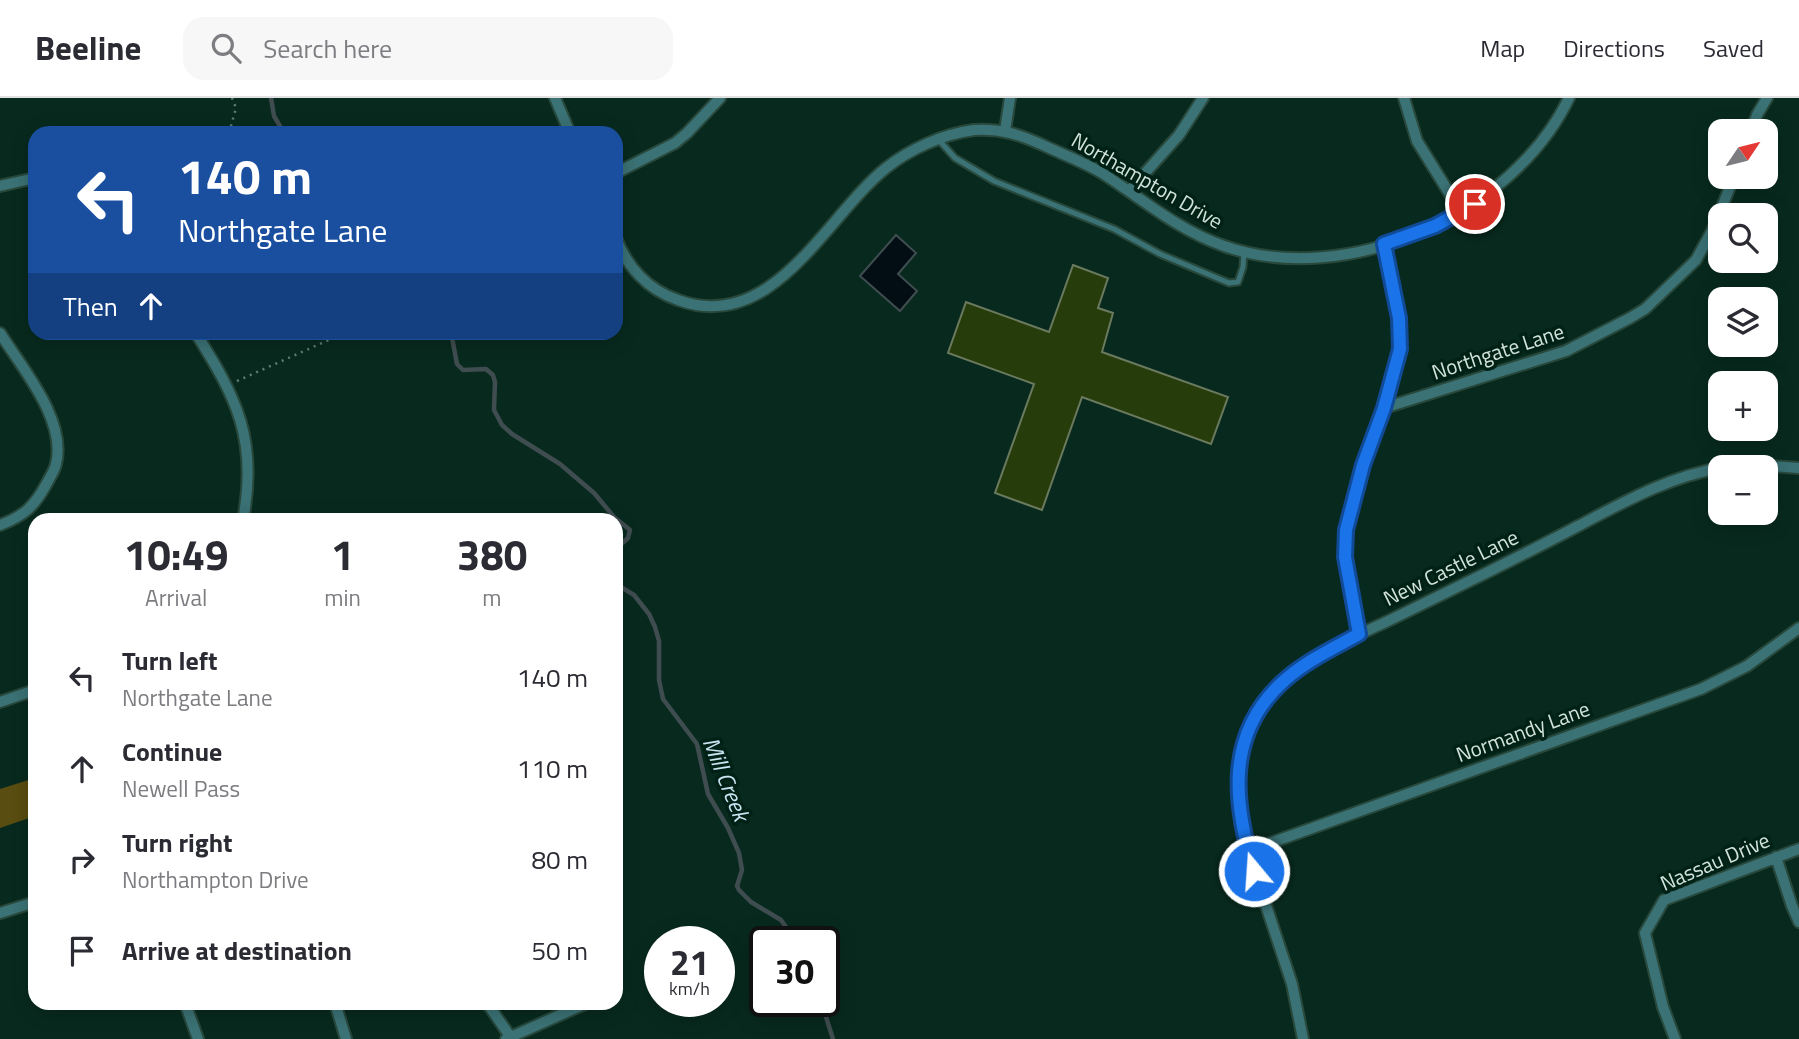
<!DOCTYPE html>
<meta charset="utf-8">
<style>
:root{--surface:#fff;--page:#f7f7f7;--text:#2b2b33;--muted:#7c7c81;--line:#e1e1e2}
body{margin:0;font-family:"Titillium Web",sans-serif;background:var(--page);color:var(--text);height:100vh;display:flex;flex-direction:column;font-size:26px;white-space:nowrap}
*{box-sizing:border-box;margin:0}
p{font-size:23px;color:var(--muted)}
.icon{flex:none;width:38px;height:38px;fill:none;stroke:currentColor;stroke-width:2;stroke-linecap:round;stroke-linejoin:round}
.map{position:relative;flex:1;overflow:hidden}
.panel{position:absolute;left:28px;top:415px;width:595px;height:497px;display:flex;flex-direction:column;background:var(--surface);border-radius:21px;box-shadow:0 4px 18px #0003}
.panel>*{flex:none}
.top-card{position:absolute;left:28px;top:28px;width:595px;height:214px;border-radius:21px;box-shadow:0 4px 18px #0003;background:#1a4fa0;color:#fff;overflow:hidden}
.needle{width:46px;rotate:55deg}
.controls{position:absolute;left:1708px;top:21px;display:grid;gap:14px}
.controls a{display:grid;place-items:center;width:70px;height:70px;border-radius:14px;background:var(--surface);box-shadow:0 4px 18px #0003;font-size:35px}
.speed{position:absolute;left:644px;top:828px;display:flex;gap:14px;font-size:35px;font-weight:700;text-align:center}
.speed>*{display:grid;place-content:center;width:91px;height:91px;border-radius:50%;background:var(--surface);box-shadow:0 4px 18px #0003;line-height:1}
.speed small{font-size:18px;font-weight:400}
.speed .limit{border:4px solid #111;border-radius:10px;background:#fff;color:#111}
.pin{position:absolute;display:grid;place-items:center;width:60px;height:60px;color:#fff;margin:-30px;border:4px solid #fff;border-radius:50%;box-shadow:0 2px 7px #0007}
.me{position:absolute;width:77px;margin:-38px;rotate:342deg;stroke-linejoin:round;filter:drop-shadow(0 0 5px #0008)}
.turn{display:flex;align-items:center;gap:24px;height:147px;padding:0 35px;font-size:32px}
.turn .icon{width:91px;height:91px;stroke-width:2.5}
.turn b{display:block;font-size:49px;line-height:60px}
.then{display:flex;align-items:center;height:66px;padding:0 35px;background:#0003;gap:14px;font-size:26px}
.eta{display:flex;justify-content:space-evenly;align-items:center;height:119px;text-align:center}
.eta b{font-size:42px;font-weight:700;line-height:49px}
ul{padding:0;list-style:none}
li{display:flex;align-items:center;gap:21px;height:91px;padding:0 35px}
li div{flex:1}
li b{display:block;font-size:26px}
li em{font-style:normal}
header{display:flex;align-items:center;gap:42px;box-sizing:border-box;height:98px;padding:0 35px;background:var(--surface);border-bottom:2px solid var(--line)}
header strong{font-size:33px}
nav{display:flex;gap:38px;margin-inline-start:auto;font-size:24px}
.search{width:490px;height:63px;background:var(--page);display:flex;align-items:center;gap:18px;box-sizing:border-box;padding:0 24px;border-radius:21px;color:var(--muted);font-size:26px}
.map>svg:first-child{display:block}
.forest{fill:#5a4d11}
.water{fill:#020d14;stroke:#404d50;stroke-width:2}
.lines{fill:none;stroke-linecap:round;stroke-linejoin:round}
.stream{stroke:#404d50;stroke-width:4.5}
.building{fill:#263c0b;stroke:#6b7a5e;stroke-width:2}
.service-casing{stroke:#28483c;stroke-width:9}
.minor-casing{stroke:#28483c;stroke-width:14}
.path{stroke:#627d73;stroke-width:2.5;stroke-dasharray:2 5;stroke-linecap:butt}
.service{stroke:#3b7275;stroke-width:5}
.minor{stroke:#3b7275;stroke-width:10}
.route-casing{stroke:#114b97;stroke-width:18}
.route{stroke:#1a73e8;stroke-width:12}
.labels{text-anchor:middle;stroke-width:7;stroke-linejoin:round;paint-order:stroke}
.street-label{font-size:21px;fill:#d1e3db;stroke:#002115}
.water-label{font-size:23px;font-style:italic;fill:#cce3f2;stroke:#002115}
</style>
<header>
<strong>Beeline</strong>
<div class="search"><svg class="icon" aria-label="search" viewBox="0 0 24 24"><circle cx="10" cy="10" r="6"/><path d="M15 15l6 6"/></svg>Search here</div>
<nav><a>Map</a><a>Directions</a><a>Saved</a></nav>
</header>
<div class="map">
<svg width="1799" height="941" viewBox="0 0 1799 941">
<rect width="100%" height="100%" fill="#082a1e"/>
<path class="forest" d="M35 680V718L0 730V691Z"/>
<path class="water" d="M896 137 916 155 898 176 917 193 900 213 860 178Z"/>
<g class="lines">
<path class="stream" d="M271 0 274 18 284 35
M451 234 457 266 463 272 486 271 493 277 495 284 494 312 502 327 512 336 560 366 594 395 614 419 630 432 628 440 616 451
M616 486 634 497 649 516 655 529 659 543V582L663 601 697 646 708 696 728 730 739 755 742 772 737 788 739 792 751 804 781 822 797 844
M821 903 833 941"/>
</g>
<path class="building" d="M1073 167 1108 180 1098 210 1113 215 1102 254 1228 299 1211 346 1082 299 1042 412 995 395 1034 286 948 255 966 204 1049 234Z"/>
<g class="lines">
<g class="service-casing">
<path id="service" d="M938 41 955 60 994 83 1114 131 1160 156 1229 185 1238 184 1243 169 1244 154"/>
</g>
<g class="minor-casing">
<path id="minor" d="M555 0 570 35
M1404 0 1417 43 1461 114
M1005 33 1010 0
M1751 33 1757 17 1767 0
M616 75 675 45 687 35 720 0
M0 88 35 80
M1129 93 1179 37 1203 0
M616 140C627 169 648 192 678 202 773 237 826 118 886 70 910 51 943 36 974 32 1001 30 1021 37 1045 48 1064 57 1084 64 1102 75 1141 100 1179 133 1224 148 1347 191 1513 116 1569 0
M195 234C237 300 258 342 243 422
M0 235C22 270 67 322 56 366 55 372 50 379 47 385 34 409 24 418 0 427
M1384 310 1566 253 1630 220 1645 211 1696 162 1713 131 1734 79
M1727 369 1755 367 1799 370
M1359 536 1345 459 1346 432 1363 367 1384 310 1400 251V221L1384 147
M0 604 35 592
M1248 753 1701 591 1747 568 1799 530
M1776 759 1792 808 1799 824
M0 815 35 804
M185 905 198 941
M335 905 346 941
M487 905 512 941
M506 941 587 905
M1303 941 1292 886 1244 741C1234 690 1236 638 1272 596 1302 561 1347 542 1388 523 1421 507 1455 490 1488 474 1518 459 1548 444 1578 428 1624 404 1668 379 1720 370
M1675 941 1663 909 1645 835 1664 802 1799 751"/>
</g>
<path class="path" d="M229 35 236 10 232 0
M237 283 331 241 360 234"/>
<use href="#service" class="service"/>
<use href="#minor" class="minor"/>
</g>
<g class="lines">
<g class="route-casing">
<path id="route" d="M1254 773C1233 704 1225 634 1286 581 1308 562 1334 550 1359 536L1345 459 1346 432 1363 367 1384 310 1400 251 1399 220 1384 146 1435 128 1475 106"/>
</g>
<use href="#route" class="route"/>
</g>
<g class="labels">
<g class="street-label">
<text transform="translate(1147 83) rotate(30)" y="7">Northampton Drive</text>
<text transform="translate(1498 254) rotate(-18)" y="7">Northgate Lane</text>
<text transform="translate(1451 470) rotate(-26)" y="7">New Castle Lane</text>
<text transform="translate(1523 634) rotate(-20)" y="7">Normandy Lane</text>
<text transform="translate(1715 764) rotate(-23)" y="7">Nassau Drive</text>
</g>
<g class="water-label">
<text transform="translate(726 681) rotate(68)" y="8">Mill Creek</text>
</g>
</g>
</svg>
<div class="controls">
<a><svg class="needle" viewBox="-14 -14 28 28"><path d="M0-13l5 13h-10z" fill="#e53935"/><path d="M0 13l5-13h-10z" fill="#7c7c81"/></svg></a>
<a><svg class="icon" aria-label="search" viewBox="0 0 24 24"><circle cx="10" cy="10" r="6"/><path d="M15 15l6 6"/></svg></a>
<a><svg class="icon" aria-label="layers" viewBox="0 0 24 24"><path d="M12 4l9 5-9 5-9-5zM3 14l9 5 9-5"/></svg></a>
<a>+</a>
<a>−</a>
</div>
<div class="speed"><div>21<small>km/h</small></div><div class="limit">30</div></div>
<div class="pin" style="left:1475px;top:106px;background:#d93025"><svg class="icon" aria-label="arrive" viewBox="0 0 24 24"><path d="M6 21V4h12l-3 4 3 4H6"/></svg></div>
<svg class="me" style="left:1254px;top:773px" viewBox="-20 -20 40 40"><circle r="17" fill="#1a73e8" stroke="#fff" stroke-width="3"/><path d="M0-11L8 9 0 5-8 9z" fill="#fff"/></svg>
<div class="top-card">
<div class="turn"><svg class="icon" aria-label="left" viewBox="0 0 24 24"><path d="M17 20v-9H6M10 6l-5 5 5 5"/></svg><div><b>140 m</b>Northgate Lane</div></div>
<div class="then">Then<svg class="icon" aria-label="ahead" viewBox="0 0 24 24"><path d="M12 20V5M6 11l6-6 6 6"/></svg></div>
</div>
<section class="panel">
<div class="eta">
<div><b>10:49</b><p>Arrival</p></div>
<div><b>1</b><p>min</p></div>
<div><b>380</b><p>m</p></div>
</div>
<ul>
<li><svg class="icon" aria-label="left" viewBox="0 0 24 24"><path d="M17 20v-9H6M10 6l-5 5 5 5"/></svg><div><b>Turn left</b><p>Northgate Lane</p></div><em>140 m</em></li>
<li><svg class="icon" aria-label="ahead" viewBox="0 0 24 24"><path d="M12 20V5M6 11l6-6 6 6"/></svg><div><b>Continue</b><p>Newell Pass</p></div><em>110 m</em></li>
<li><svg class="icon" aria-label="right" viewBox="0 0 24 24"><path d="M7 20v-9h11M14 6l5 5-5 5"/></svg><div><b>Turn right</b><p>Northampton Drive</p></div><em>80 m</em></li>
<li><svg class="icon" aria-label="arrive" viewBox="0 0 24 24"><path d="M6 21V4h12l-3 4 3 4H6"/></svg><div><b>Arrive at destination</b></div><em>50 m</em></li>
</ul>
</section>
</div>
